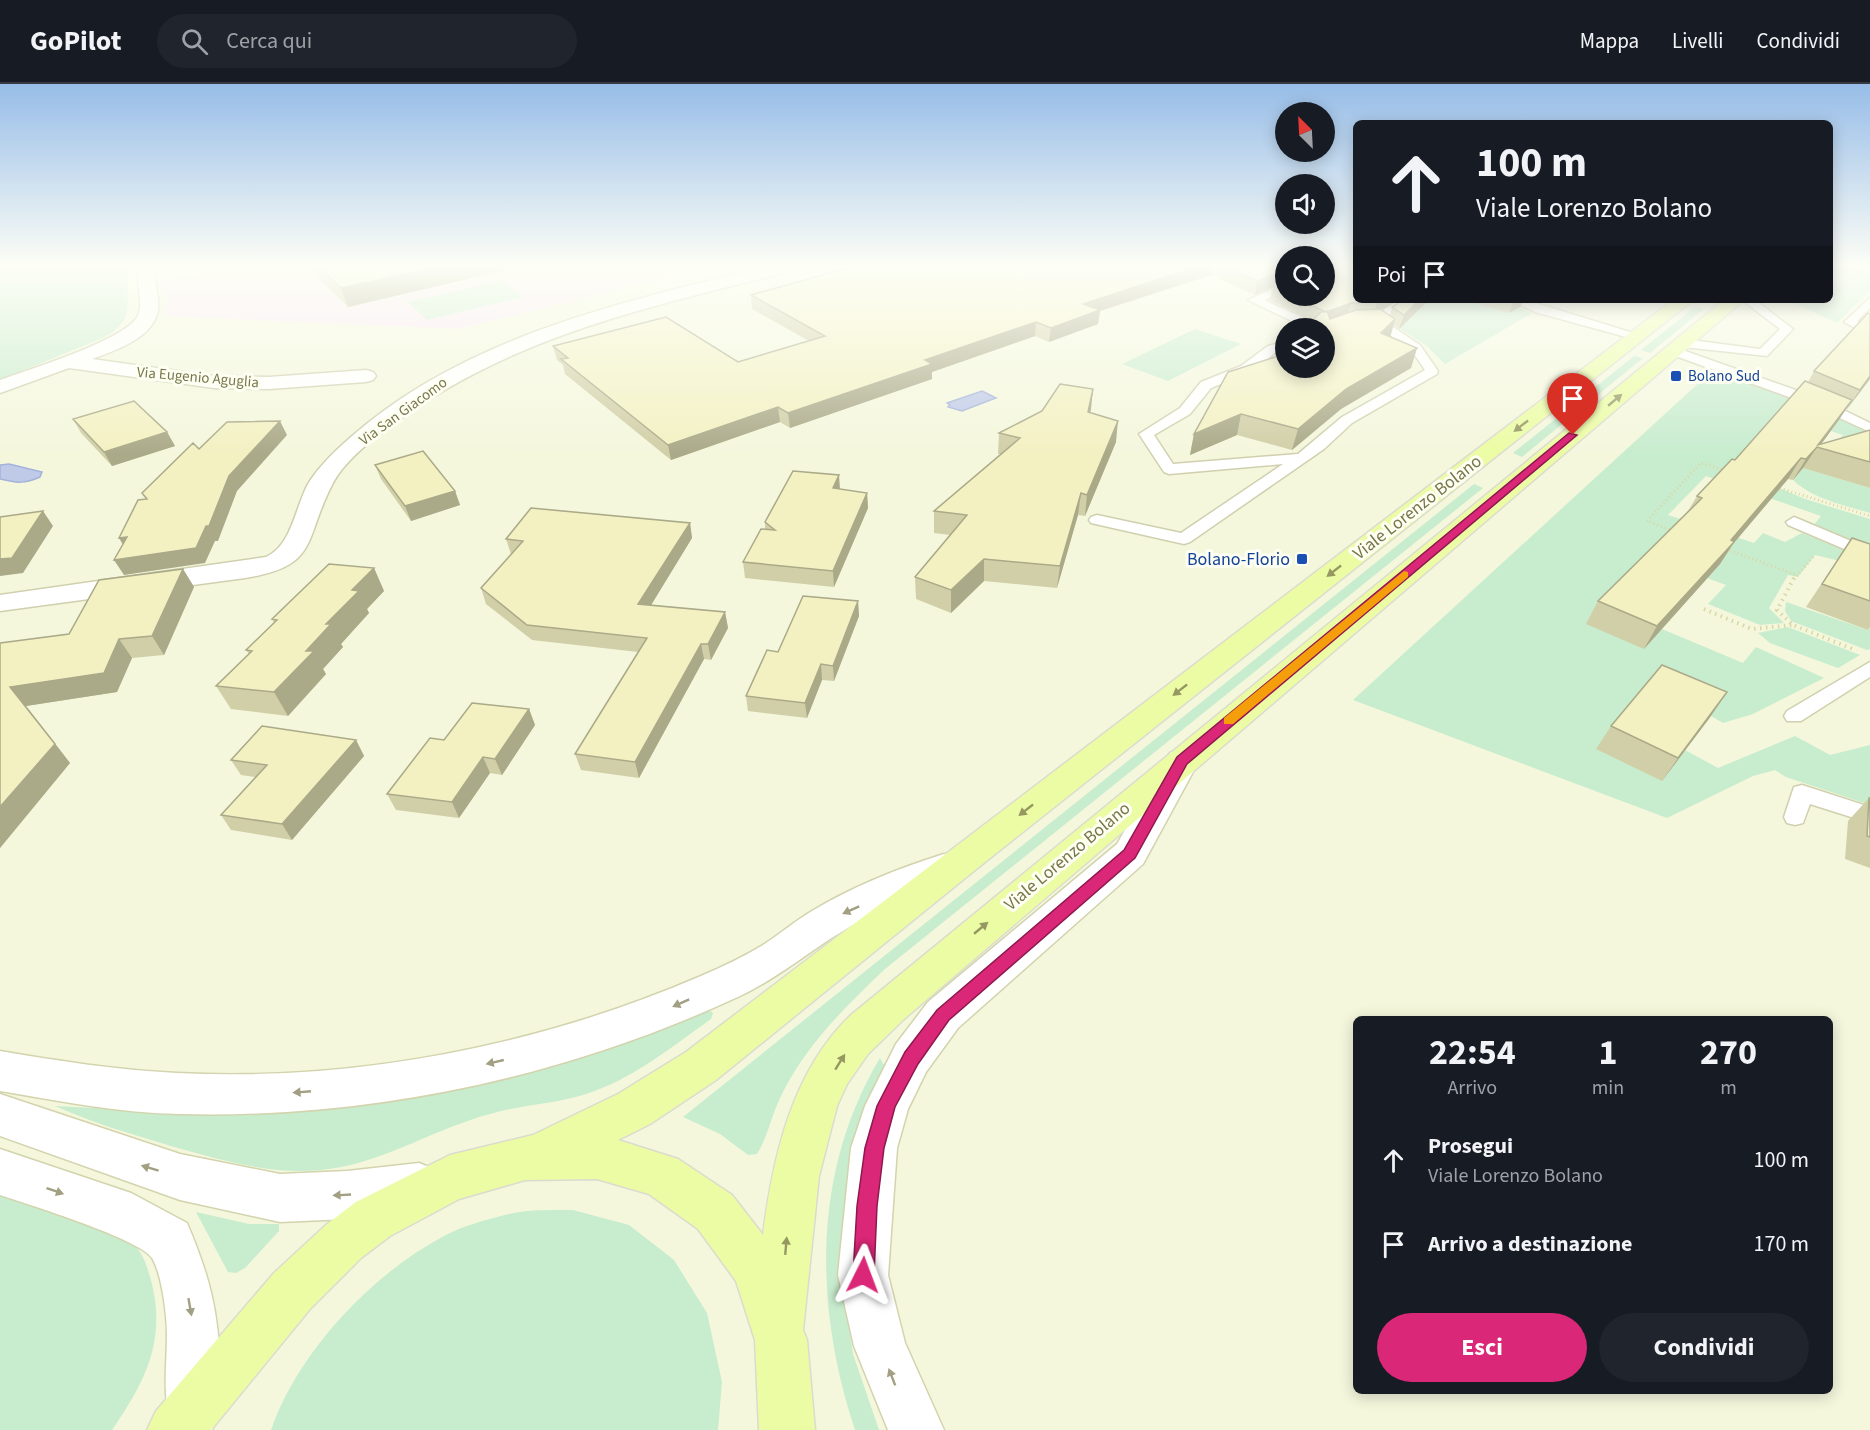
<!DOCTYPE html>
<html lang="it">
<style>
:root{--surface:#171b24;--page:#20242c;--text:#f1f3f6;--muted:#9ea1a6;--line:#363941;--accent:#db2777}
body{margin:0;font-family:"Source Sans 3",sans-serif;background:var(--page);color:var(--text);height:100vh;display:flex;flex-direction:column;font-size:22px;white-space:nowrap}
*{box-sizing:border-box;margin:0}
p{font-size:20px;color:var(--muted)}
.icon{flex:none;width:33px;height:33px;fill:none;stroke:currentColor;stroke-width:2;stroke-linecap:round;stroke-linejoin:round}
.map{position:relative;flex:1;overflow:hidden}
.drawer{position:absolute;left:1353px;top:932px;width:480px;height:378px;display:flex;flex-direction:column;background:var(--surface);border-radius:9px;box-shadow:0 3px 15px #0003}
.drawer>*{flex:none}
.banner{position:absolute;left:1353px;top:36px;width:480px;height:183px;border-radius:9px;box-shadow:0 3px 15px #0003;background:#171b24;color:var(--text);overflow:hidden}
.needle{width:39px;rotate:336deg}
.fabs{position:absolute;left:1275px;top:18px;display:grid;gap:12px}
.fabs a{display:grid;place-items:center;width:60px;height:60px;border-radius:50%;background:var(--surface);box-shadow:0 3px 15px #0003;font-size:30px}
.pin{position:absolute;display:grid;place-items:center;width:51px;height:51px;color:#fff;margin:-62px -26px;border-radius:50% 50% 50% 0;rotate:-45deg;box-shadow:0 0 6px #0007}
.pin .icon{rotate:45deg}
.me{position:absolute;width:66px;margin:-33px;rotate:3deg;stroke-linejoin:round;filter:drop-shadow(0 0 4px #0008)}
.turn{display:flex;align-items:center;gap:21px;height:126px;padding:0 24px;font-size:27px}
.turn .icon{width:78px;height:78px;stroke-width:2.5}
.turn b{display:block;font-size:42px;line-height:51px}
.then{display:flex;align-items:center;height:57px;padding:0 24px;background:#0003;gap:12px;font-size:22px}
.eta{display:flex;justify-content:space-evenly;align-items:center;height:102px;text-align:center}
.eta b{font-size:36px;font-weight:700;line-height:42px}
.cta{display:flex;gap:12px;margin-top:auto;padding:12px 24px}
.cta a{flex:1;height:69px;border-radius:36px;background:var(--accent);color:#fff;font-size:24px;font-weight:700;line-height:69px;text-align:center}
.cta a+a{background:var(--page);color:var(--text)}
ul{padding:0;list-style:none}
li{display:flex;align-items:center;gap:18px;height:84px;padding:0 24px}
li div{flex:1}
li b{display:block;font-size:22px}
li em{font-style:normal}
header{display:flex;align-items:center;gap:36px;box-sizing:border-box;height:84px;padding:0 30px;background:var(--surface);border-bottom:2px solid var(--line)}
header strong{font-size:28px}
nav{display:flex;gap:33px;margin-inline-start:auto;font-size:21px}
.search{width:420px;height:54px;background:var(--page);display:flex;align-items:center;gap:15px;box-sizing:border-box;padding:0 21px;border-radius:33px;color:var(--muted);font-size:22px}
.map>svg:first-child{display:block}
.residential{fill:#f4f7dc;fill-rule:evenodd}
.education{fill:#fae7f6}
.green{fill:#c8ecce}
.water{fill:#becae8;stroke:#a4b3da;stroke-width:1.5}
.lines{fill:none;stroke-linecap:round;stroke-linejoin:round}
.service-casing{stroke:#d0d0af;stroke-width:3}
.minor-casing{stroke:#d0d0af;stroke-width:3}
.secondary-casing{stroke:#d3d3ad;stroke-width:3}
.primary-casing{stroke:#dcdbd0;stroke-width:3}
.path-far2{stroke:#d9d7a4;stroke-width:2;stroke-dasharray:1 2;stroke-linecap:butt}
.path-far1{stroke:#d9d7a4;stroke-width:3;stroke-dasharray:1 3;stroke-linecap:butt}
.path{stroke:#d9d7a4;stroke-width:4;stroke-dasharray:1.5 4.5;stroke-linecap:butt}
.service{fill:#fff;fill-rule:evenodd}
.minor{fill:#fff;fill-rule:evenodd}
.secondary{fill:#fff;fill-rule:evenodd}
.primary{fill:#ebfca4;fill-rule:evenodd}
.wall{fill:#d1cfa7}
.shaded-wall{fill:#aaa988}
.building{fill:#f3f1c2;stroke:#aaa988;stroke-width:1.5}
.oneway{fill:#969862}
.oneway2{fill:#a29f82}
.route{fill:#db2777;stroke:#8e194d;stroke-width:1.5}
.slow{fill:#f59e0b}
.transit-dot{fill:#1a4fb4;stroke:#fdfff2;stroke-width:2}
.labels{text-anchor:middle;stroke-width:6;stroke-linejoin:round;paint-order:stroke}
.far-transit-label{font-size:15px;fill:#164399;stroke:#fdfff2;text-anchor:start}
.far-street-label{font-size:15px;fill:#7a764c;stroke:#fdfff2}
.street-label{font-size:18px;fill:#7a764c;stroke:#fdfff2}
.transit-label{font-size:18px;fill:#164399;stroke:#fdfff2;text-anchor:end}
</style>
<header>
<strong>GoPilot</strong>
<div class="search"><svg class="icon" aria-label="search" viewBox="0 0 24 24"><circle cx="10" cy="10" r="6"/><path d="M15 15l6 6"/></svg>Cerca qui</div>
<nav><a>Mappa</a><a>Livelli</a><a>Condividi</a></nav>
</header>
<div class="map">
<svg width="1870" height="1346" viewBox="0 0 1870 1346">
<rect width="100%" height="100%" fill="#fafdeb"/>
<path class="residential" d="M0 183H1285L1286 212H1324L1356 183V216H1830V183H1870V1346H0ZM1286 244H1324V284H1286ZM1356 934H1830V1306H1356Z"/>
<path class="education" d="M231 183H703L706 184 458 245 164 232 167 216 156 199Z"/>
<path class="green" d="M0 183H130C121 217 141 231 105 253L0 296Z
M1830 183H1853L1870 190V206L1837 239 1789 217 1830 216Z
M502 196 523 213 427 236 408 218Z
M1422 216H1486L1509 229 1518 224 1532 229 1445 280 1427 262 1389 238Z
M1695 223 1704 225 1650 269 1641 266Z
M1195 245 1241 260 1168 297 1122 280Z
M1634 272 1643 274 1522 373 1513 369Z
M1715 284 1835 330 1870 350 1833 363 1843 351 1831 347 1838 337 1756 394 1805 415 1870 435V463L1814 441 1821 432 1706 392 1668 431 1754 459 1763 449 1785 458 1802 449 1870 477 1836 476 1815 471 1798 493 1788 491 1769 524 1784 539 1760 541 1708 520 1726 501 1707 494 1643 564 1662 545 1743 579 1756 563 1824 594 1753 630 1723 639 1711 632 1685 666 1718 684 1795 652 1830 671 1870 661V721L1786 693 1775 686 1753 692 1667 734 1353 616Z
M1803 384 1870 404V429C1844 421 1813 415 1793 396Z
M1474 400 1483 404 885 885C844 924 804 963 780 1014 771 1033 768 1052 757 1070L748 1071 720 1050 683 1033Z
M1786 518 1868 546 1870 544V565L1867 566 1791 537 1785 527Z
M1788 543 1860 571 1838 584 1770 559 1758 549Z
M708 925 713 929 711 935C670 964 632 996 583 1011 553 1020 520 1021 490 1030 437 1044 389 1075 336 1084 279 1094 225 1077 171 1062 131 1050 93 1039 55 1022L216 1030Z
M880 974 883 980 889 979 845 1217 853 1270 879 1346H855C814 1223 812 1087 880 974Z
M0 1108C38 1121 102 1136 133 1160 144 1170 147 1183 151 1196 167 1256 145 1298 112 1346H0Z
M573 1126 629 1141 674 1176 707 1229 722 1298 718 1346H271C298 1268 372 1190 444 1152 462 1142 488 1135 509 1130 528 1125 553 1126 573 1126Z
M196 1128 249 1140H279V1147L245 1184 236 1189 228 1188Z"/>
<path class="water" d="M982 307 996 314 962 327 948 323 950 321 947 319Z
M9 380 42 388 40 393C25 400 16 399 0 395V381Z"/>
<g class="lines">
<g class="service-casing">
<path id="service" d="M1286 200V207L1264 216 1319 241 1321 244H1306L1248 216Z
M1870 214V224L1857 237 1870 243V252L1844 238Z
M1401 216H1416L1384 237 1420 261 1438 287 1437 290 1352 339 1324 365 1190 458 1184 460 1091 439 1089 436 1091 433 1097 431 1181 449 1283 380 1169 390 1164 388 1139 350 1180 324 1201 298 1241 282 1268 262 1286 257V265L1276 268 1251 288 1211 304 1190 330 1154 351 1173 380 1298 370 1342 333 1425 286 1412 267 1371 237 1386 224Z
M1510 216H1526L1643 252 1637 256 1535 228Z
M1742 216H1755L1793 245 1767 272 1683 263 1677 259 1683 255 1760 265 1780 245Z
M1674 263 1821 315 1870 339V348L1811 321 1670 270V264Z
M1794 433 1870 465V476L1788 441 1786 438Z
M1870 578V593L1801 637H1787L1784 632 1787 627Z
M1802 701 1870 723V739L1810 720 1803 739 1795 741 1787 739 1784 733 1794 703Z"/>
</g>
<g class="minor-casing">
<path id="minor" d="M139 183H155C153 198 160 212 158 226 154 254 114 267 92 275L214 292 269 293 366 286 373 288 376 292 373 296 366 298 269 305 214 304 69 284 0 309V296C27 286 125 256 137 233 145 219 135 199 139 183Z
M764 183H793L791 187C653 222 511 252 395 339 373 355 346 375 333 399 303 455 321 482 245 494L0 527V511L266 473C292 461 295 424 308 400 319 382 335 367 351 353 466 252 620 219 764 183Z"/>
</g>
<g class="secondary-casing">
<path id="secondary" d="M1182 665 1194 669 1199 677 1143 780 958 944 926 988 908 1025 897 1064 888 1191 905 1259 944 1346H888L854 1262 838 1191 851 1064 865 1022 896 960 928 918 1117 760 1170 669Z
M944 770 957 774 962 784 957 794C922 810 885 823 851 842 813 864 780 893 740 912 565 993 374 1035 180 1030 120 1029 60 1017 0 1007V967C59 977 117 986 177 989 354 998 539 962 701 892 722 883 743 873 763 861 780 850 795 837 812 827 852 803 899 784 944 770Z
M0 1010 180 1070 280 1090 347 1087 419 1079 436 1086 443 1102 436 1118 419 1125 347 1135 280 1138 180 1116 0 1052Z
M0 1065 131 1109 187 1139C210 1193 219 1229 220 1287 220 1309 221 1326 212 1346H174C161 1316 167 1283 167 1251 167 1232 162 1190 152 1174 140 1155 27 1120 0 1111Z"/>
</g>
<g class="primary-casing">
<path id="primary" d="M1673 216H1693L975 786 716 996 650 1040 618 1056 678 1075 732 1111 763 1151C773 1073 792 987 851 931L1724 216H1744L904 935 868 970 847 1000 837 1022 819 1092 803 1246 807 1256 815 1346H759L755 1256 736 1197 698 1145 649 1110 597 1095 525 1096 459 1115 390 1152 361 1174 310 1225 211 1346H147L156 1327 274 1189 327 1140 356 1118 450 1071 533 1051 618 1010 686 968Z"/>
</g>
<path class="path-far2" d="M1830 215 1857 186
M1816 228 1829 216"/>
<path class="path-far1" d="M1776 403 1870 432
M1673 447 1647 437 1701 379 1726 387
M1726 465 1796 491
M1794 495 1814 472"/>
<path class="path" d="M1794 494 1777 526 1793 541 1853 565
M1704 525 1752 545 1792 541"/>
<use href="#service" class="service"/>
<use href="#minor" class="minor"/>
<use href="#secondary" class="secondary"/>
<use href="#primary" class="primary"/>
</g>
<path class="wall" d="M309 183H519L348 223 310 186Z
M851 183H1286V212H1324L1398 216 1382 226 1390 231 1392 223 1403 216H1429L1399 245 1394 241 1390 253 1417 264 1411 284 1341 325 1292 366 1237 351 1190 371 1194 350 1275 273 1312 237 1270 216 1272 204 1255 211 1211 191 1100 227 1098 240 1049 258 1035 252 932 288V295L790 344 780 338 671 376 565 290 563 281 557 276 553 262 738 278 809 257 752 225 751 211Z
M1464 216H1523L1520 223 1509 229Z
M1814 287 1870 295 1847 325H1846L1821 360 1870 346V404L1803 384 1793 396 1788 395 1733 460 1720 480 1644 565 1586 540 1598 517 1687 429 1697 412 1735 376 1808 298Z
M1093 305 1090 328 1116 358 1085 432 1078 431 1057 504 984 497 951 529 916 515 915 493 950 451 934 449V427L1001 370H998L999 349Z
M73 335 167 348 175 362 112 382 81 349Z
M375 381 455 407 460 421 411 437 381 395Z
M840 405 867 409 868 424 834 503 745 494 743 478 765 446V438Z
M690 439 692 454 651 521 725 528 728 544 711 576 704 575 639 694 581 686 575 670 638 568 532 556 486 520 481 504 511 470 506 455Z
M1852 454 1870 460V543L1868 546 1806 523Z
M374 484 384 507 367 525 369 529 341 560 343 563 323 585 326 590 288 632 231 625 216 602 249 570 246 566 274 539 272 535Z
M183 485 194 503 164 571 132 574 117 608 26 622 70 679 0 764V559L69 550Z
M858 517 859 532 834 597 822 596 807 634 748 627 746 612 778 568Z
M529 625 535 641 502 691 490 689 459 734 396 726 387 710 444 656Z
M1711 632 1662 697 1596 665 1611 642Z
M356 656 364 672 292 756 231 746 221 731 255 693 241 691 231 676Z
M1869 714H1870V784L1845 775 1848 737Z"/>
<path class="shaded-wall" d="M437 183H519L348 223 341 204Z
M1196 183H1212L1211 191 1100 227 1098 240 1049 258 1051 244 1083 220Z
M1286 186V198L1255 211 1257 197Z
M1380 216H1398L1373 232 1377 218Z
M1419 216H1429L1399 245 1404 231Z
M1514 216H1523L1520 223 1509 229Z
M1351 219 1347 233 1322 242 1326 228Z
M1395 235 1390 254 1381 249Z
M1036 238 1035 252 932 288V295L790 344 788 329 925 276Z
M1417 264 1411 284 1341 325 1292 366 1298 345 1346 305Z
M1870 292V295L1847 325 1860 306Z
M1093 305 1091 325 1086 348 1088 328Z
M1852 316 1839 336 1819 363H1817Z
M778 323 780 338 671 376 668 361Z
M1241 330 1237 351 1190 371 1194 350Z
M280 337 287 351 237 407 218 457H215L205 479 124 491 114 476 206 442 229 392Z
M1118 337 1116 358 1085 432 1087 411Z
M167 348 175 362 112 382 104 368Z
M1817 363 1803 384 1793 396 1806 375Z
M1801 374 1788 395 1733 460 1720 480 1644 565 1657 542Z
M839 391 840 406 833 404Z
M455 407 460 421 411 437 405 422Z
M867 409 868 424 834 503 833 487Z
M1081 409 1078 431 1057 504 1060 482Z
M43 427 53 442 23 489 0 492V475Z
M690 439 692 454 642 536 638 520Z
M127 453 128 469 119 454Z
M984 475V497L951 529V506Z
M374 484 384 507 367 525 369 529 341 560 343 563 323 585 326 590 288 632 274 608 352 506Z
M183 485 194 503 164 571 152 552Z
M858 517 859 532 834 597 833 582Z
M725 528 728 544 711 576 708 560Z
M119 555 132 574 117 608 26 622 70 679 0 764V723L10 603Z
M701 560 704 575 639 694 635 678Z
M821 580 822 596 807 634 805 619Z
M1727 608 1711 632 1662 697 1678 674Z
M529 625 535 641 502 691 495 675Z
M356 656 364 672 292 756 282 740Z
M483 673 490 689 459 734 452 718Z"/>
<path class="building" d="M319 183H437L341 204Z
M851 183H1196L1083 220 1100 226 1051 244 1036 238 925 276 932 280 788 329 778 323 668 361 561 275 568 274 553 262 666 233 738 278 825 252 751 211Z
M1226 183H1286V186L1257 197Z
M1324 183H1356V216H1380L1377 218 1351 219 1326 228 1291 212H1324Z
M1286 197V209L1273 203Z
M1403 216H1419L1404 231 1392 223Z
M1380 225 1395 235 1381 249 1417 264 1346 305 1298 345 1241 330 1194 350 1228 288 1275 273 1286 263V284H1324V244H1304L1321 228 1327 227 1330 235 1356 226Z
M1868 229 1870 230V292L1860 306 1814 287Z
M1805 297 1852 316 1818 361 1870 346V378L1817 363 1806 375 1801 374 1731 456 1734 458 1657 542 1598 517 1702 414 1697 412 1732 375 1735 376Z
M1060 300 1093 305 1088 328 1118 337 1087 411 1081 409 1060 482 984 475 951 506 915 493 967 431 934 427 1020 354 999 349 1042 327Z
M134 317 167 348 104 368 73 335Z
M280 337 229 392 209 442H206L196 464 114 476 127 453 119 454 138 416 147 415 142 409 193 359 199 365 227 338Z
M423 367 455 407 405 422 375 381Z
M793 387 839 391 833 404 867 409 833 487 743 478 761 445 775 446 765 438Z
M531 424 690 439 638 520 725 528 708 560H701L635 678 575 670 647 554 527 541 481 504 523 457 506 455Z
M43 427 12 474 0 475V433Z
M1852 454 1870 460V517L1822 500Z
M329 480 374 484 352 506 359 507 326 540H331L306 567H314L274 608 216 602 252 567 246 566 277 536 272 535Z
M183 485 152 552 119 555 104 589 10 603 55 660 0 723V559L69 550 99 496Z
M803 512 858 517 833 582 821 580 805 619 746 612 767 566 778 568Z
M1662 581 1727 608 1678 674 1611 642Z
M472 619 529 625 495 675 483 673 452 718 387 710 430 654 444 656Z
M262 642 356 656 282 740 221 731 267 681 231 676Z
M1869 714H1870V753L1867 752Z"/>
<defs><path id="oneway-solid" d="M-6-.8H1V-3.2L6.5 0L1 3.2V.8H-6Z" transform="scale(1.5)"/></defs>
<g class="oneway">
<use href="#oneway-solid" transform="translate(1615 316) rotate(-40)"/>
<use href="#oneway-solid" transform="translate(1521 342) rotate(142)"/>
<use href="#oneway-solid" transform="translate(1334 487) rotate(142)"/>
<use href="#oneway-solid" transform="translate(1180 606) rotate(142)"/>
<use href="#oneway-solid" transform="translate(1026 726) rotate(142)"/>
<use href="#oneway-solid" transform="translate(981 844) rotate(-40)"/>
<use href="#oneway-solid" transform="translate(840 978) rotate(-58)"/>
<use href="#oneway-solid" transform="translate(786 1162) rotate(-85)"/>
</g>
<g class="oneway2">
<use href="#oneway-solid" transform="translate(851 826) rotate(156)"/>
<use href="#oneway-solid" transform="translate(681 919) rotate(156)"/>
<use href="#oneway-solid" transform="translate(495 978) rotate(167)"/>
<use href="#oneway-solid" transform="translate(302 1008) rotate(175)"/>
<use href="#oneway-solid" transform="translate(150 1084) rotate(-163)"/>
<use href="#oneway-solid" transform="translate(55 1107) rotate(19)"/>
<use href="#oneway-solid" transform="translate(342 1111) rotate(177)"/>
<use href="#oneway-solid" transform="translate(190 1223) rotate(80)"/>
<use href="#oneway-solid" transform="translate(892 1293) rotate(-111)"/>
</g>
<linearGradient id="sky" x2="0" y2="1"><stop stop-color="#97bde8"/><stop offset="0.49" stop-color="#fdfef6"/><stop offset="1" stop-color="#fdfef6" stop-opacity="0"/></linearGradient>
<rect width="1870" height="371" fill="url(#sky)"/>
<path class="route" d="M1569 349 1577 351 1187 680 1135 774 949 936 918 980 895 1023 884 1064 877 1122 874 1191 871 1199 863 1202 856 1199 853 1191 857 1122 865 1064 877 1022 905 968 937 926 1124 766 1177 673Z"/>
<path class="slow" d="M1404 487 1408 488V493L1233 640H1224V634Z"/>
<g class="transit-dot">
<rect x="1670" y="286" width="12" height="12" rx="3"/>
<rect x="1296" y="469" width="12" height="12" rx="3"/>
</g>
<g class="labels">
<g class="far-transit-label">
<text x="1688" y="297">Bolano Sud</text>
</g>
<g class="far-street-label">
<text transform="translate(198 293) rotate(5)" y="5">Via Eugenio Aguglia</text>
<text transform="translate(403 327) rotate(-36)" y="5">Via San Giacomo</text>
</g>
<g class="street-label">
<text transform="translate(1417 423) rotate(-38)" y="6">Viale Lorenzo Bolano</text>
<text transform="translate(1067 772) rotate(-40)" y="6">Viale Lorenzo Bolano</text>
</g>
<g class="transit-label">
<text x="1290" y="481">Bolano-Florio</text>
</g>
</g>
</svg>
<div class="fabs">
<a><svg class="needle" viewBox="-14 -14 28 28"><path d="M0-13l5 13h-10z" fill="#e53935"/><path d="M0 13l5-13h-10z" fill="#9ea1a6"/></svg></a>
<a><svg class="icon" aria-label="sound" viewBox="0 0 24 24"><path d="M4 9h4l5-4v14l-5-4H4zM17 9q2 3 0 6"/></svg></a>
<a><svg class="icon" aria-label="search" viewBox="0 0 24 24"><circle cx="10" cy="10" r="6"/><path d="M15 15l6 6"/></svg></a>
<a><svg class="icon" aria-label="layers" viewBox="0 0 24 24"><path d="M12 4l9 5-9 5-9-5zM3 14l9 5 9-5"/></svg></a>
</div>
<div class="pin" style="left:1573px;top:351px;background:#d93025"><svg class="icon" aria-label="arrive" viewBox="0 0 24 24"><path d="M6 21V4h12l-3 4 3 4H6"/></svg></div>
<svg class="me" style="left:863px;top:1191px" viewBox="-20 -20 40 40"><path d="M0-17L14 15 0 8-14 15z" fill="#db2777" stroke="#fff" stroke-width="4"/></svg>
<div class="banner">
<div class="turn"><svg class="icon" aria-label="ahead" viewBox="0 0 24 24"><path d="M12 20V5M6 11l6-6 6 6"/></svg><div><b>100 m</b>Viale Lorenzo Bolano</div></div>
<div class="then">Poi<svg class="icon" aria-label="arrive" viewBox="0 0 24 24"><path d="M6 21V4h12l-3 4 3 4H6"/></svg></div>
</div>
<section class="drawer">
<div class="eta">
<div><b>22:54</b><p>Arrivo</p></div>
<div><b>1</b><p>min</p></div>
<div><b>270</b><p>m</p></div>
</div>
<ul>
<li><svg class="icon" aria-label="ahead" viewBox="0 0 24 24"><path d="M12 20V5M6 11l6-6 6 6"/></svg><div><b>Prosegui</b><p>Viale Lorenzo Bolano</p></div><em>100 m</em></li>
<li><svg class="icon" aria-label="arrive" viewBox="0 0 24 24"><path d="M6 21V4h12l-3 4 3 4H6"/></svg><div><b>Arrivo a destinazione</b></div><em>170 m</em></li>
</ul>
<div class="cta"><a>Esci</a><a>Condividi</a></div>
</section>
</div>
